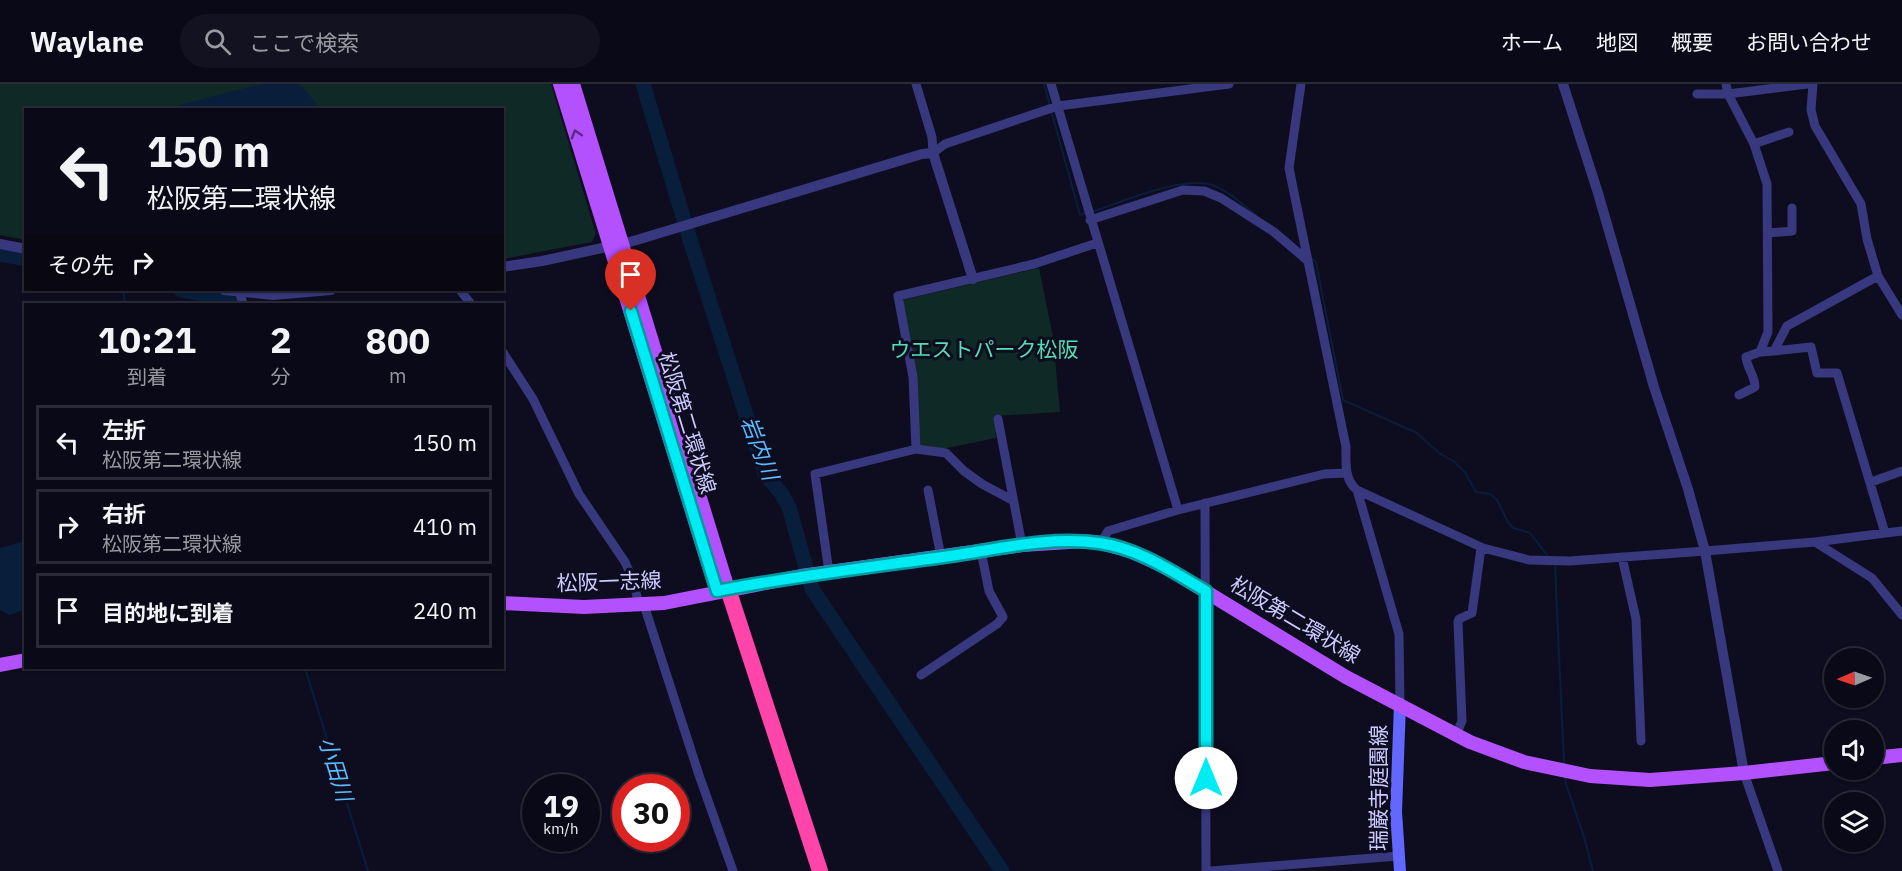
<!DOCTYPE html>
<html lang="ja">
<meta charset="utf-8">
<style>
:root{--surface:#0a0917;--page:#131220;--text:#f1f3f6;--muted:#999aa1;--line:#2a2a36}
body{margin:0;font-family:"IBM Plex Sans","Noto Sans JP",sans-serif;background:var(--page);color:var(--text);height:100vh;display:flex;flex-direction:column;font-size:22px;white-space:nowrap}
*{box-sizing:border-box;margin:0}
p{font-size:20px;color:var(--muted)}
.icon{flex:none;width:33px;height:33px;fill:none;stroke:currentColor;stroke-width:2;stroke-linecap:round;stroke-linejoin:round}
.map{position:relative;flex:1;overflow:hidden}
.drawer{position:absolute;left:24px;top:219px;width:480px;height:366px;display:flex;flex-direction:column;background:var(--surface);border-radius:0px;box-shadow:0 2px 4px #0004,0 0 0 2px var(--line)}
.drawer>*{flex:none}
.guide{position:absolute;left:24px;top:24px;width:480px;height:183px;border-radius:0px;box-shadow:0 2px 4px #0004,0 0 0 2px var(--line);background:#0a0917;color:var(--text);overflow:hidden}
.needle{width:39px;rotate:268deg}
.tools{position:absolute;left:1824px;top:564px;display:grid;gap:12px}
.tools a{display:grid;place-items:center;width:60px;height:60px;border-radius:50%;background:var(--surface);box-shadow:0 2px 4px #0004,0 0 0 2px var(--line);font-size:30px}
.speed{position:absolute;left:522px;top:690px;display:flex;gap:12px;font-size:30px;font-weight:700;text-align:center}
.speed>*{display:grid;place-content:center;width:78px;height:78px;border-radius:50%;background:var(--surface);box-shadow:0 2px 4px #0004,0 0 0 2px var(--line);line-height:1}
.speed small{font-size:15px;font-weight:400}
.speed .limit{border:9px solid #d22;background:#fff;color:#111}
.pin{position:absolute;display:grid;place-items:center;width:51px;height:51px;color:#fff;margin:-62px -26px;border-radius:50% 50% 50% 0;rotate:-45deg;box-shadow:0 0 6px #0007}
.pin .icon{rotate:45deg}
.me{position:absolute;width:66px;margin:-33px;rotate:0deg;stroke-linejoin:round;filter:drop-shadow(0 0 4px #0008)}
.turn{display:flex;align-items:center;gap:21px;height:126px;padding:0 24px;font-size:27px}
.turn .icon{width:78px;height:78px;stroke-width:2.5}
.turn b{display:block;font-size:42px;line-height:51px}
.then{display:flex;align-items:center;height:57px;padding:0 24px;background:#0003;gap:12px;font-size:22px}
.eta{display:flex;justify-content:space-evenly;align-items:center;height:102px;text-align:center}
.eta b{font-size:36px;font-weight:700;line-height:42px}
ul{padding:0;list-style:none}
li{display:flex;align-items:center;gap:18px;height:75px;margin:0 12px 9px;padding:0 12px;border:3px solid var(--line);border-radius:0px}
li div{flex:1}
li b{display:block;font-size:22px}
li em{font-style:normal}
header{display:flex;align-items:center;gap:36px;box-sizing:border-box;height:84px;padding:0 30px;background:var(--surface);border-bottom:2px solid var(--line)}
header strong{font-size:28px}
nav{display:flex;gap:33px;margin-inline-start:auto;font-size:21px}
.search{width:420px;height:54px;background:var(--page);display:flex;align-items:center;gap:15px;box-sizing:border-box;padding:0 21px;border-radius:33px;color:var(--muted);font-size:22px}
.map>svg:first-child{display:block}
.green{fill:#0f2926}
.water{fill:#081e3b}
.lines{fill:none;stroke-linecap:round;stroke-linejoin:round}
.stream{stroke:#081e3b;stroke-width:2}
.river{stroke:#081e3b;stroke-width:15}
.minor{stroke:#37387e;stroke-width:9}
.tertiary{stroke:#37387e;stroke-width:10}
.secondary{stroke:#6167ff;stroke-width:12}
.primary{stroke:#b351ff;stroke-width:14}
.motorway{stroke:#ff45aa;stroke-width:16}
.oneway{stroke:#582b84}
.route-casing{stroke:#00999f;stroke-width:15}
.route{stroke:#00ecf5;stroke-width:10}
.labels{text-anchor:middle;stroke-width:6;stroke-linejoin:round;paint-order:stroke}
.park-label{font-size:21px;fill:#56dfb4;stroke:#0e0c1f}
.street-label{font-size:21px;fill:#cccaff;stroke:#0e0c1f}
.water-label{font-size:22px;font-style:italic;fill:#58bcff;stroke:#0e0c1f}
</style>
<header>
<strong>Waylane</strong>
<div class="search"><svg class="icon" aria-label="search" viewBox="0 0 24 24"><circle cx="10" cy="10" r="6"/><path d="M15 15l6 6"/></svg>ここで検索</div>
<nav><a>ホーム</a><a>地図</a><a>概要</a><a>お問い合わせ</a></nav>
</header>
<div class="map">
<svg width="1902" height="787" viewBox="0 0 1902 787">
<rect width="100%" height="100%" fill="#0e0c1f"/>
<path class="green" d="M0 0H551L596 150 592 158 503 175 502 26H26L25 156 0 151Z
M1039 184 1053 253 1060 328 995 332 996 354 942 365 922 364 918 358 902 216Z"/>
<path class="water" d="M261 0H298L303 3 320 25H174L179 21Z
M25 457V521L23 526 9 531 0 526V464Z"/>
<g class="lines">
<path class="stream" d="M1044 0 1050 21
M1051 26 1080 131 1085 129
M1091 128C1123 118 1184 90 1215 102 1232 109 1243 121 1256 131
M1311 174 1316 178 1343 316 1417 349 1439 369 1453 377 1465 388 1476 408 1490 410 1497 416 1508 438 1513 444 1530 449 1547 471
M123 206 125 220
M1555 482 1564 680
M305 584 368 787
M1565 692 1566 700 1584 753 1593 787"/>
<path class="river" d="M643 0 691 159 765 390 781 409 789 423 812 505 1002 787
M0 170 26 175
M181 206 232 216 234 220"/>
<path class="minor" d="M916 0 932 53 933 69
M1051 0 1178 426
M1301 0 1289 84 1346 363C1346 378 1344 396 1357 406L1483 464 1529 476 1570 477 1705 467 1815 458 1902 447
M1726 0 1728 10 1754 60 1767 100 1768 248 1760 268
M1813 0 1811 26 1815 42 1861 120 1867 155 1878 192 1902 231
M1697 10H1728L1807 0
M1754 60 1789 48
M933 69 945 60 1058 22 1229 0
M1090 136 1183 106 1204 107 1221 114 1274 148 1308 177
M1768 149 1792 147V124
M460 206 471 220
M240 209 243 220
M502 267 533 315 579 410 625 478 633 496 639 521
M1774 267 1811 263 1817 289H1837L1885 449
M1739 311 1755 303C1755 292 1747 284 1746 273L1760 268 1774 267 1787 242 1878 192
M998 335 1022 461
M916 365 946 369 964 387 982 400 1012 416
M1871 398 1902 387
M928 406 941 473
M1357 406 1399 550 1400 620
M1205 419 1206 787
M1815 458 1872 494 1902 531
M1101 459 1108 447 1178 426 1324 390 1347 389
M1622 473 1636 535 1641 657
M828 481 815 390 916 365 913 293 898 212 1034 180 1097 159
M644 521 699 691 733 787
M921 591 997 540 1003 533 989 507 981 467
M1456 651 1462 637 1458 538 1459 535 1472 529 1481 464
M1744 689 1778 787
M1211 787 1398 772"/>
<path class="tertiary" d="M1563 0 1598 109 1654 303 1688 405 1705 467 1744 689
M0 160 26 165
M502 183 542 177 630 158 922 70 933 69 973 195
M224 206 273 211 331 206"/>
<path class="secondary" d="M1400 787 1396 728 1400 620"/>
<path class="primary" d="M560 0 717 508
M573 0 728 505
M502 519 584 523 664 519 801 492 1022 461 1084 457 1101 459 1130 467 1167 484 1346 593 1470 658 1524 678 1590 692 1650 696 1744 689 1834 679
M0 581 26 576
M1874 674 1902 671"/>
<path class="motorway" d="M728 505 820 787"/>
</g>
<defs><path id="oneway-chevron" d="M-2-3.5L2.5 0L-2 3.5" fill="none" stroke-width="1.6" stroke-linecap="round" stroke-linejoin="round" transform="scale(1.5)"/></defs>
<use class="oneway" href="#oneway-chevron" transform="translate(576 50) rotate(-107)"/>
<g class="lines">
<g class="route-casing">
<path id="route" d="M631 227 717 507C794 492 872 483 950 472 998 465 1051 452 1099 459 1138 464 1173 488 1206 507V694"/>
</g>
<use href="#route" class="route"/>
</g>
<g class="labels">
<g class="park-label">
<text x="984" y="273">ウエストパーク松阪</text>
</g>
<g class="street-label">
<text transform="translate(687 339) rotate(73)" y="7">松阪第二環状線</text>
<text transform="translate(609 498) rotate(-2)" y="7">松阪一志線</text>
<text transform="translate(1295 536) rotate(31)" y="7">松阪第二環状線</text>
<text transform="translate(1379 704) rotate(-90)" y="7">瑞巌寺庭園線</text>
</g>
<g class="water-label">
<text transform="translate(760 364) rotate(69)" y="8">岩内川</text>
<text transform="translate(336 685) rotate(73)" y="8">小田川</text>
</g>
</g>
</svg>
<div class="tools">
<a><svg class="needle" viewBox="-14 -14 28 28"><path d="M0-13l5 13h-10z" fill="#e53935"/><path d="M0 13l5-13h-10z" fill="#999aa1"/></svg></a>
<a><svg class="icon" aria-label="sound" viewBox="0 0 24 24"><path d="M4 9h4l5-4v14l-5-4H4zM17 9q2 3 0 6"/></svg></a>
<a><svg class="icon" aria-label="layers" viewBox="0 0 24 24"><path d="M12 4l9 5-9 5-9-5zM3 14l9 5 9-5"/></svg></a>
</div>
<div class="speed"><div>19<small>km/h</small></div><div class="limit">30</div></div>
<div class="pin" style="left:631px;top:227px;background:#d93025"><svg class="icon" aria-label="arrive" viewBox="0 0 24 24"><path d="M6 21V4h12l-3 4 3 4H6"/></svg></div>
<svg class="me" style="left:1206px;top:694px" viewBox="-20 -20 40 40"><circle r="19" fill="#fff"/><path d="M0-13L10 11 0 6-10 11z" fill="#00ecf5"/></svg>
<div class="guide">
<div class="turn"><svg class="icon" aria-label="left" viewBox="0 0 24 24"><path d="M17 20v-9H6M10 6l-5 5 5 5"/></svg><div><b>150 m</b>松阪第二環状線</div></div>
<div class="then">その先<svg class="icon" aria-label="right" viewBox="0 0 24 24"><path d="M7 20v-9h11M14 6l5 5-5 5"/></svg></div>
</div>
<section class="drawer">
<div class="eta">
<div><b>10:21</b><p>到着</p></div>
<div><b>2</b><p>分</p></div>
<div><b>800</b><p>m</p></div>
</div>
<ul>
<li><svg class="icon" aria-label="left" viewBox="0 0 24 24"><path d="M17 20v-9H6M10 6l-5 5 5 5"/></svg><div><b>左折</b><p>松阪第二環状線</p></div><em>150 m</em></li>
<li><svg class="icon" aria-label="right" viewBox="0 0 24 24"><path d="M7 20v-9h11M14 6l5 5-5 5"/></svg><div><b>右折</b><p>松阪第二環状線</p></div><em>410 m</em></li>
<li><svg class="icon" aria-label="arrive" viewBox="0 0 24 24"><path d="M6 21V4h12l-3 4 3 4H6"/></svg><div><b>目的地に到着</b></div><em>240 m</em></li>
</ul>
</section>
</div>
